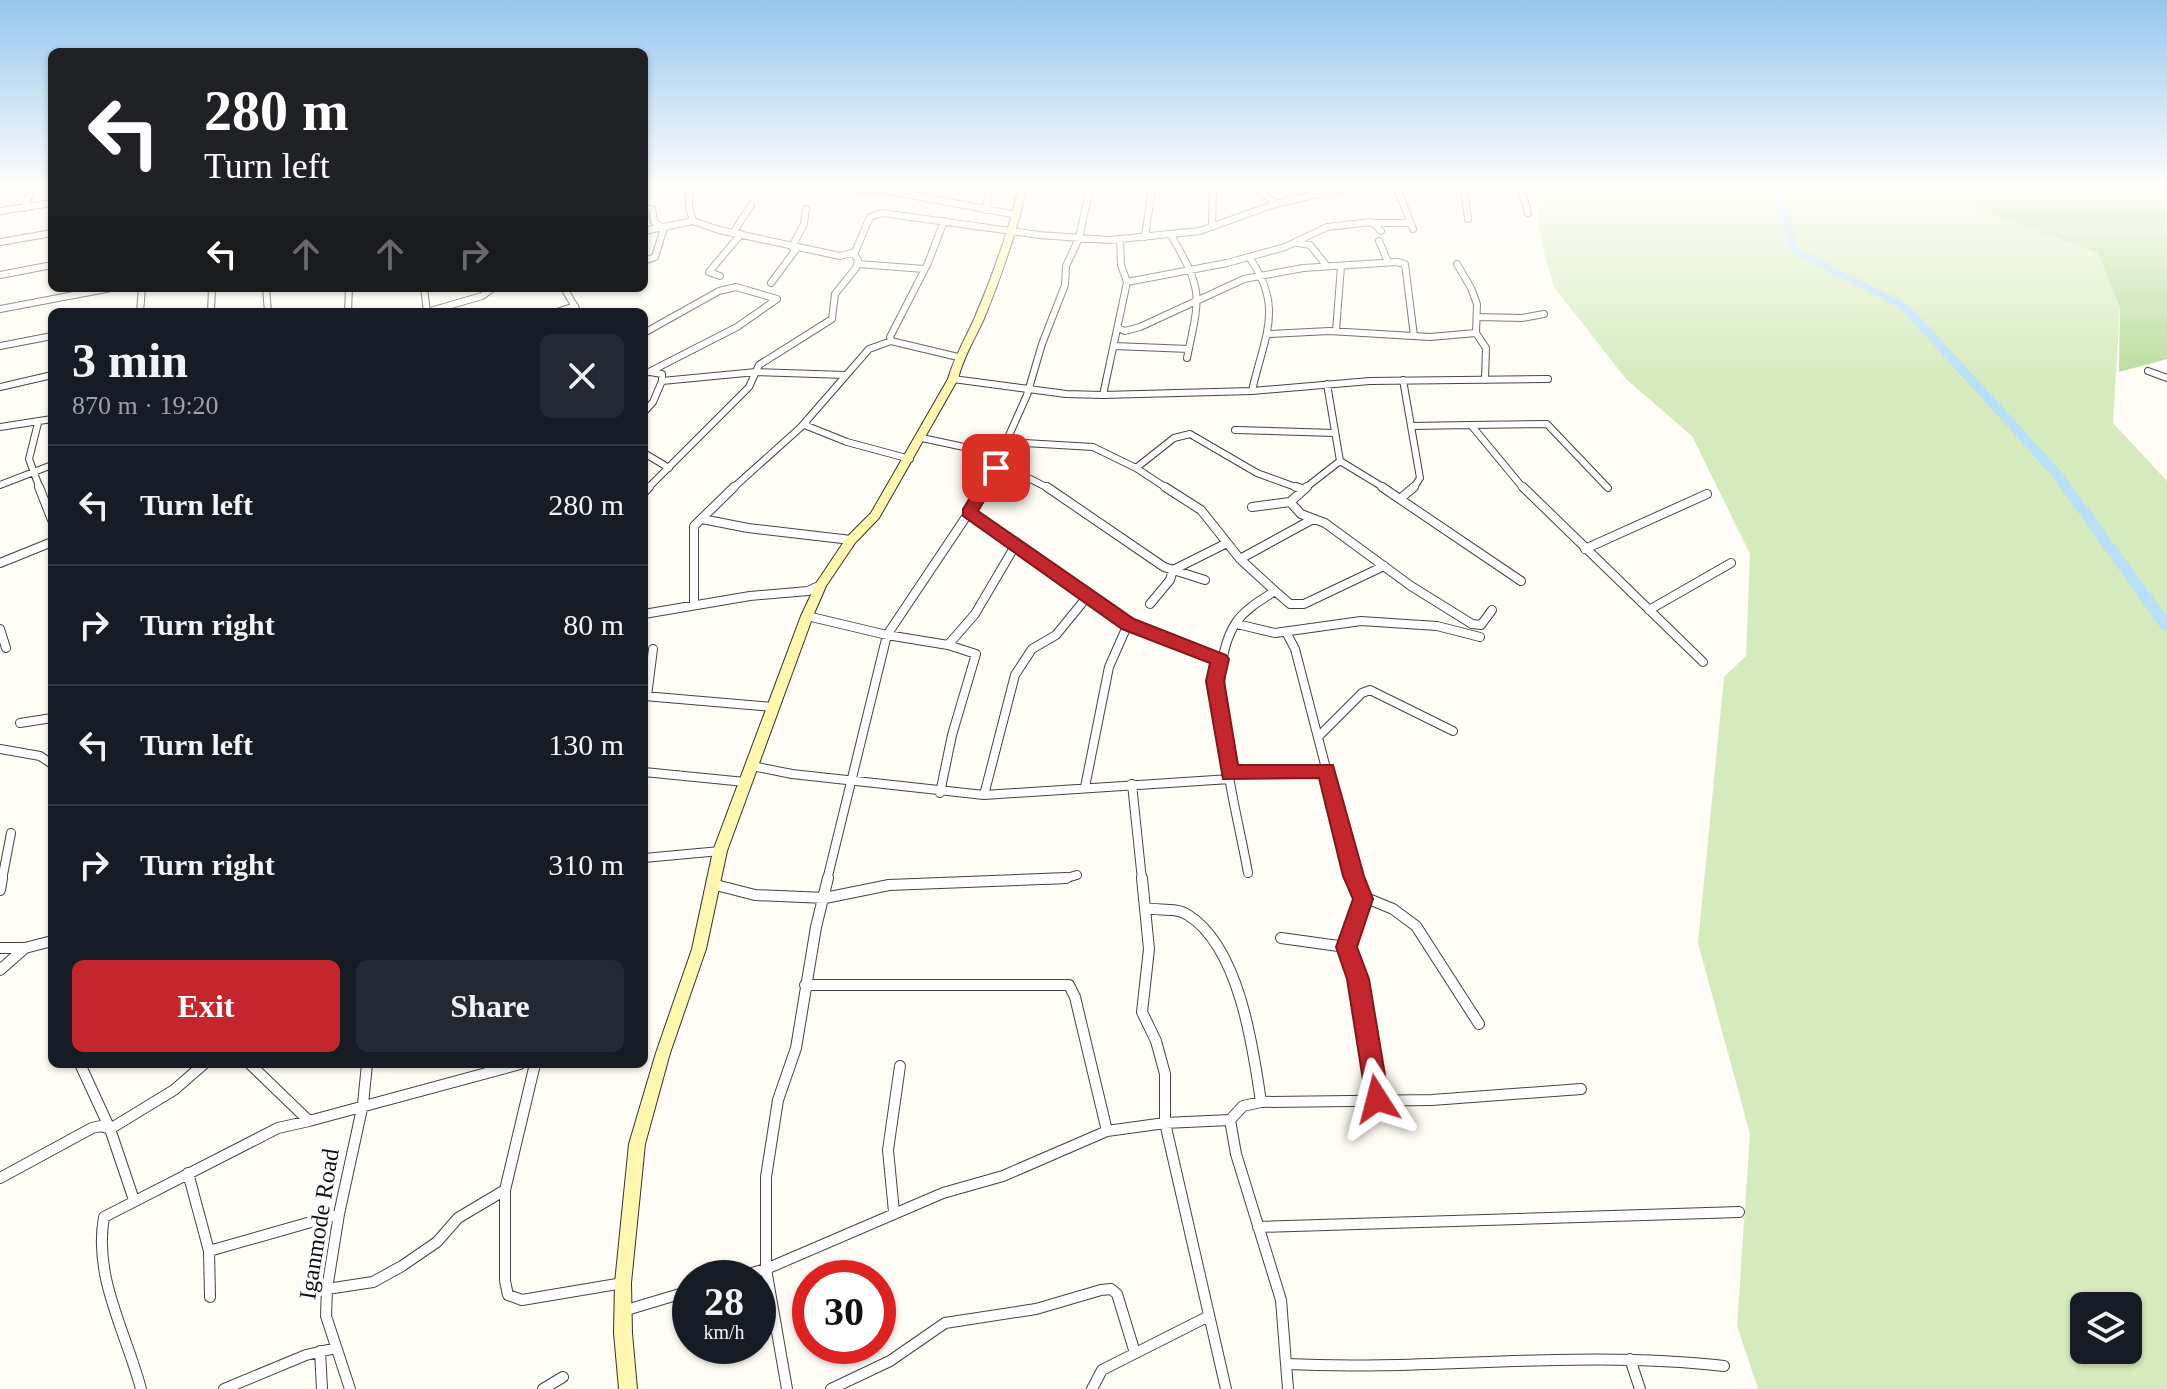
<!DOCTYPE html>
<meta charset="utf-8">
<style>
:root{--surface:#171b24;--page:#242831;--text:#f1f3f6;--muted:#9ea1a6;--line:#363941;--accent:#c4262e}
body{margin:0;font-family:"Times New Roman",serif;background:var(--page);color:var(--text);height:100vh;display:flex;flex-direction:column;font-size:30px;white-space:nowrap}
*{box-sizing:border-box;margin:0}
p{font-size:26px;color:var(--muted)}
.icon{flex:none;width:44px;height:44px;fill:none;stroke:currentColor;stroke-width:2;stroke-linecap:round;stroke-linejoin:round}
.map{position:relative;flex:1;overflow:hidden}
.side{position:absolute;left:48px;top:308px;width:600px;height:760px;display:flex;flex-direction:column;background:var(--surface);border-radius:12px;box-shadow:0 2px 6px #0004}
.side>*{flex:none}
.banner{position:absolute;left:48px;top:48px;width:600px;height:244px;border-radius:12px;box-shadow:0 2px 6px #0004;background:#202124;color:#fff;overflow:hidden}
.controls{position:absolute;left:2070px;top:1292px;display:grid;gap:16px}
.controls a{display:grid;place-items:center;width:72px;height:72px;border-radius:12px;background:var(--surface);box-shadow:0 2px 6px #0004;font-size:40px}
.speed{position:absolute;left:672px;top:1260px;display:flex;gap:16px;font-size:40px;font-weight:700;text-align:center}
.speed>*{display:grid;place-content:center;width:104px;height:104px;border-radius:50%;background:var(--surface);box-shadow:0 2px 6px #0004;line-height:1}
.speed small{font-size:20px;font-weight:400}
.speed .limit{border:12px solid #d22;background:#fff;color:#111}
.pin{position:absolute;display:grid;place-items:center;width:68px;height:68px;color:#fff;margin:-34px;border-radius:16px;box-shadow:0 4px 12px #0006}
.me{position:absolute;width:88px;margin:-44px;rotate:351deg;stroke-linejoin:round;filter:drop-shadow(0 0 6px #0008)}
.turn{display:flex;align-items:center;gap:28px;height:168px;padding:0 24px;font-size:36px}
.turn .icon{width:104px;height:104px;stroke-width:2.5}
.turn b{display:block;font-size:56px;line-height:68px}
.lanes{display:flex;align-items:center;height:76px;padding:0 24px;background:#0003;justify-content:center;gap:40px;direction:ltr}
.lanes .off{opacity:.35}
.round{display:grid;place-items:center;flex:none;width:84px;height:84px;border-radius:12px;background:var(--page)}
.summary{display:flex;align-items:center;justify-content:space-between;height:136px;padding:0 24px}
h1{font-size:48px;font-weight:700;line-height:60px}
.primary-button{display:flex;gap:16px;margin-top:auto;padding:16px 24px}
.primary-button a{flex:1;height:92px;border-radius:12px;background:var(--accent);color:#fff;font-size:32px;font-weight:700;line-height:92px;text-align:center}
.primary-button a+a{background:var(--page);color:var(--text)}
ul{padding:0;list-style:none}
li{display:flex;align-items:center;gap:24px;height:120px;padding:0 24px;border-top:2px solid var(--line)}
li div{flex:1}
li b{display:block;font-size:30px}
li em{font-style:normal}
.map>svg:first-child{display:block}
.green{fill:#d5ebbd;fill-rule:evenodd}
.forest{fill:#b9dc9c}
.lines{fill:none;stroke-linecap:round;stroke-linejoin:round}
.river{fill:#b9e0f7;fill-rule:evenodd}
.street-far2-casing{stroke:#444;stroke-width:8}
.street-far1-casing{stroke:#444;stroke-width:10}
.street-casing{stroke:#444;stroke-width:12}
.secondary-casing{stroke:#333;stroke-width:2}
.street-far2{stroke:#fff;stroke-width:6}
.street-far1{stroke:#fff;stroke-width:8}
.street{stroke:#fff;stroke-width:10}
.secondary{fill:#fff6b0;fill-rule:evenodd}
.route{fill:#c4262e;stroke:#7f191e;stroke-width:2}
.labels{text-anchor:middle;stroke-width:8;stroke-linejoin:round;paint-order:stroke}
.near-street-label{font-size:24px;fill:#111;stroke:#fff}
</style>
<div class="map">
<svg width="2167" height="1389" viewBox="0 0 2167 1389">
<rect width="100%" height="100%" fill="#fffdf5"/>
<path class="green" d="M1536 188H1920L2099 253 2120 308 2113 423 2167 481V1389H1758L1737 1326 1750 1134 1698 943 1724 677 1746 656 1750 554 1692 436 1626 379 1554 287 1538 230ZM2084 1306H2128V1350H2084Z"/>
<path class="forest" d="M1920 188H2167V359L2119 372 2120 308 2098 253Z"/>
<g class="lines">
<path class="river" d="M1770 188H1779L1799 249 1909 305 2060 470 2167 616V631L2162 630 2052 476 1901 309 1792 253Z"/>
<g class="street-far2-casing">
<path id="street-far2" d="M689 188V208L693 221
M849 188 873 190
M873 188 1017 215
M1258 188 1275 204
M1397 188 1413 229
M1464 188 1468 219
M1521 188 1528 213
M24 208 32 188
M644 209H652L654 222 663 228
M986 210 989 188
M0 211 52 203
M1376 223H1410
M1212 227 1213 188
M644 231 693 221 719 230 840 256 855 252 870 217 882 213 1039 235 1109 240 1200 231 1275 204 1344 188
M733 233 751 205
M1171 235C1204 292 1200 295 1187 358
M1145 237 1152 188
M1120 239 1121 265 1127 282
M1379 241 1388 262
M0 242 52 233
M1298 243 1310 245 1326 265
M792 247 804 224 806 209
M1249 257C1285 308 1264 336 1252 391
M644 261 655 257 664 228
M858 264 924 269
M1457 264 1471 288 1477 304 1476 333 1486 348 1485 380
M0 275 52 265
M720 276 709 272 741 234
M771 283 797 248
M266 288 268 312
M424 288 427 312
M564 288 578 312
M0 309 111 288
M140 312 142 288
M211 312 212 288
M348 312 349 288
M427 312 482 296 493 288
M557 312 575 306
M1479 317 1522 318 1544 314
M1118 328 1125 331 1140 327 1244 279 1303 268 1397 262 1405 264 1414 336
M1336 331 1341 266
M644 333 719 291 736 287 777 299 737 327 649 372
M1269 334 1329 331 1430 337 1476 333
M891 341 958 357
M0 346 52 336
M1114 346 1189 349
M2148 371 2167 378
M650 372 662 374V381L756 372 845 375
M953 379 1066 394 1103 395 1252 391 1370 381 1548 379
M1403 380 1420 478 1413 489
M1327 384 1340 461 1386 489
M0 387 52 375
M1103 395 1127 282 1227 263 1285 247 1327 227 1372 222 1381 231
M644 412 653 402 662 381
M806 422 807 426 847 442 910 459
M38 423 29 459 40 489
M1471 425 1547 424 1608 488
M1412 426 1471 425 1524 489
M0 427 52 419
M1235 430 1334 433
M922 438 964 447H989L1006 442 1093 447 1136 468 1168 489
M1006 442 1027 395 1042 344 1065 285 1066 266 1079 238 1090 188
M644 453 669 468
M997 462 1050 489
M1136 468 1174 438 1190 434 1257 473 1301 489
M0 485 52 465
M647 489 749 387 759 365 832 319 835 294 856 268 858 260 853 253
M732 489 801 427 869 349 891 341 890 337 928 263 944 221
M984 489 1000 447
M1304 489 1340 461"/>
</g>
<g class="street-far1-casing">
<path id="street-far1" d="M39 487 52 520
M1047 487 1164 567 1205 580
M1165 487 1201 510 1240 559 1275 591
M1296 487 1302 489
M1307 487 1290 502 1301 514 1325 523 1411 586 1472 624 1481 625 1492 610
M1382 487 1521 581
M1523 487 1703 662
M644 492 649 487
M1401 498 1414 487
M1252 507 1290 502
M969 513 1128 624 1220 659
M702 519 748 528 851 540
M1585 549 1707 494
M1240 559 1313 519
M0 563 52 542
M694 604V526L734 487
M1150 604 1170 580 1173 570 1227 543
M1649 610 1731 563
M644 614 750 596 808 591 821 585
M807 616 887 635 948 645 976 654 952 735 940 793
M1237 624 1275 633 1361 621 1437 626 1480 637
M0 629 6 648
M1286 632 1295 649 1355 880
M948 645 975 614 1015 546
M644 696 773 707
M647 696 653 649
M20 723 52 718
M1319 736 1362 693 1370 690 1453 731
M0 749 40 756 52 764
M752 766 792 774 984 795 1230 779
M644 772 745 782
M1230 773 1326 770
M1132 784 1142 880
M1085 787 1109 667 1128 624
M984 795 1015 675 1032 649 1056 635 1087 597
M644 858 720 851
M1248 873C1237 809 1198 676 1237 621 1247 608 1261 600 1275 591L1290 604H1304L1384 566
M2 880 11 833
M827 880 887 635 986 487
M1032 880 1063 879 1077 875"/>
</g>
<g class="street-casing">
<path id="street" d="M1142 878 1149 949 1142 1012 1156 1041 1165 1074V1123L1226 1389
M1355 878 1359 895 1393 909 1416 926 1479 1024
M712 884 755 895 825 898 889 885 1066 878
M0 890 2 878
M1363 899 1346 947 1358 979 1377 1099
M1145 908C1159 911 1176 907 1188 915 1239 947 1253 1046 1261 1102
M1281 938 1346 947
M0 948H23
M0 970 25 948 52 941
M805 985H1069L1075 997 1107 1131
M80 1064 110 1129 134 1200
M250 1064 309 1121 520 1064
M1230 1120 1236 1154 1281 1300 1288 1389
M188 1173 209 1251 210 1297
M0 1178 92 1128 101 1126 110 1129 174 1090 204 1064
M505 1190V1281L508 1295 522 1300 623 1283
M894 1212 888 1150 900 1066
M1258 1227 1739 1212
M209 1251 339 1214
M735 1278 766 1269 943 1193 1003 1176 1107 1131 1165 1123 1230 1120 1243 1106 1261 1102 1432 1100 1581 1089
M327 1289 373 1282 402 1266 437 1242 458 1218 505 1190 535 1064
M623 1311 690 1291
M320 1351 322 1389
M1630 1359 1640 1389
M1287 1364C1433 1371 1579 1349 1724 1366
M141 1389C126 1332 93 1277 104 1217L278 1128 309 1121
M224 1389 306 1355 336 1348
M350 1389 326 1316 327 1289 339 1214 363 1104 367 1064
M543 1389 563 1377
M787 1389 766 1269V1177L778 1100 796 1048 816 927 828 878
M831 1389 890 1361 945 1323 1036 1309 1101 1290 1111 1289 1117 1294 1135 1353
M1092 1389 1102 1370 1209 1316"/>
</g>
<g class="secondary-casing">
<path id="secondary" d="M1019 188H1027C1016 233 1001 278 983 321 974 340 963 358 958 379L879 518 855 543 826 586 813 616 727 851 706 949 670 1053 645 1144 631 1283 632 1333 637 1389H619L614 1333 615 1283 629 1144 656 1053 692 949 713 851 801 616 817 582 847 537 871 513 948 379C954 357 966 338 975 317 993 275 1008 232 1019 188Z"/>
</g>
<use href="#street-far2" class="street-far2"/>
<use href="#street-far1" class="street-far1"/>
<use href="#street" class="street"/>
<use href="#secondary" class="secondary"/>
</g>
<linearGradient id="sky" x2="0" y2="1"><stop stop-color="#95c6ee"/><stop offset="0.49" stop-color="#fffefa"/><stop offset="1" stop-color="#fffefa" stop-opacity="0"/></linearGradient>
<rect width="2167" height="382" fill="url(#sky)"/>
<path class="route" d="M996 463 1004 468 978 511 1134 619 1226 655 1229 659 1224 681 1238 765H1333L1364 876 1373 899 1357 947 1369 979 1389 1099 1385 1107 1377 1111 1369 1107 1366 1099 1347 979 1336 947 1353 899 1343 876 1319 778 1223 779 1206 681 1210 663 1122 629 963 516V509L991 464Z"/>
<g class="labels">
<g class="near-street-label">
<text transform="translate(319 1224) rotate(-81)" y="8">Iganmode Road</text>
</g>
</g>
</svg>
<div class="controls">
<a><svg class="icon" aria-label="layers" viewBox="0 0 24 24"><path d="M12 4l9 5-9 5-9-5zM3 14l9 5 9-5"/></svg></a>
</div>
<div class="speed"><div>28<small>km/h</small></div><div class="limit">30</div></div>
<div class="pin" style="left:996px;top:468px;background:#d93025"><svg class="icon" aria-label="arrive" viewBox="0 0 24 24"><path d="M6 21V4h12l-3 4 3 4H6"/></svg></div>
<svg class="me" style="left:1377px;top:1099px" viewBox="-20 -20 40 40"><path d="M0-17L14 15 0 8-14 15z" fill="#c4262e" stroke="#fff" stroke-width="4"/></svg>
<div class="banner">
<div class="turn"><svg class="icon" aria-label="left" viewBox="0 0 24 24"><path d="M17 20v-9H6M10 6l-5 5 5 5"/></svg><div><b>280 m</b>Turn left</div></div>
<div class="lanes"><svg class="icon" aria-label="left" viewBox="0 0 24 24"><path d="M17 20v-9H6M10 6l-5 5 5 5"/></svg><svg class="icon off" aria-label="ahead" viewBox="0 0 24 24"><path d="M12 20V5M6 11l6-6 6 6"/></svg><svg class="icon off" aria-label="ahead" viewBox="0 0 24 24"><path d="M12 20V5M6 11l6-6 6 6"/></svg><svg class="icon off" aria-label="right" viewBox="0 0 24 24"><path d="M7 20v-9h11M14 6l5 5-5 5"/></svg></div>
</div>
<section class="side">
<div class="summary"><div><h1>3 min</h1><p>870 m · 19:20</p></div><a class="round"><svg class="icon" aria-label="close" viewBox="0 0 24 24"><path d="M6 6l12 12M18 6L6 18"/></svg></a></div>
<ul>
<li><svg class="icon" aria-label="left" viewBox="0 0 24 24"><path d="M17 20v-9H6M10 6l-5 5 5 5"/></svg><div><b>Turn left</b></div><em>280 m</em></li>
<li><svg class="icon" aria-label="right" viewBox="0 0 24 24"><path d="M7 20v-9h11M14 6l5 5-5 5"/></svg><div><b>Turn right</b></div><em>80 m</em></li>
<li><svg class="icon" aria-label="left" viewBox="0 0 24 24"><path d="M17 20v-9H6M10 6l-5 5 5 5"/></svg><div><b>Turn left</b></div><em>130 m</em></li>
<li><svg class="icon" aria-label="right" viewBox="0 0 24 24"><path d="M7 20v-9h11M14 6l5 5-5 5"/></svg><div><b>Turn right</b></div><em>310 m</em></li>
</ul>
<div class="primary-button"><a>Exit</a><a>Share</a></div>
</section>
</div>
